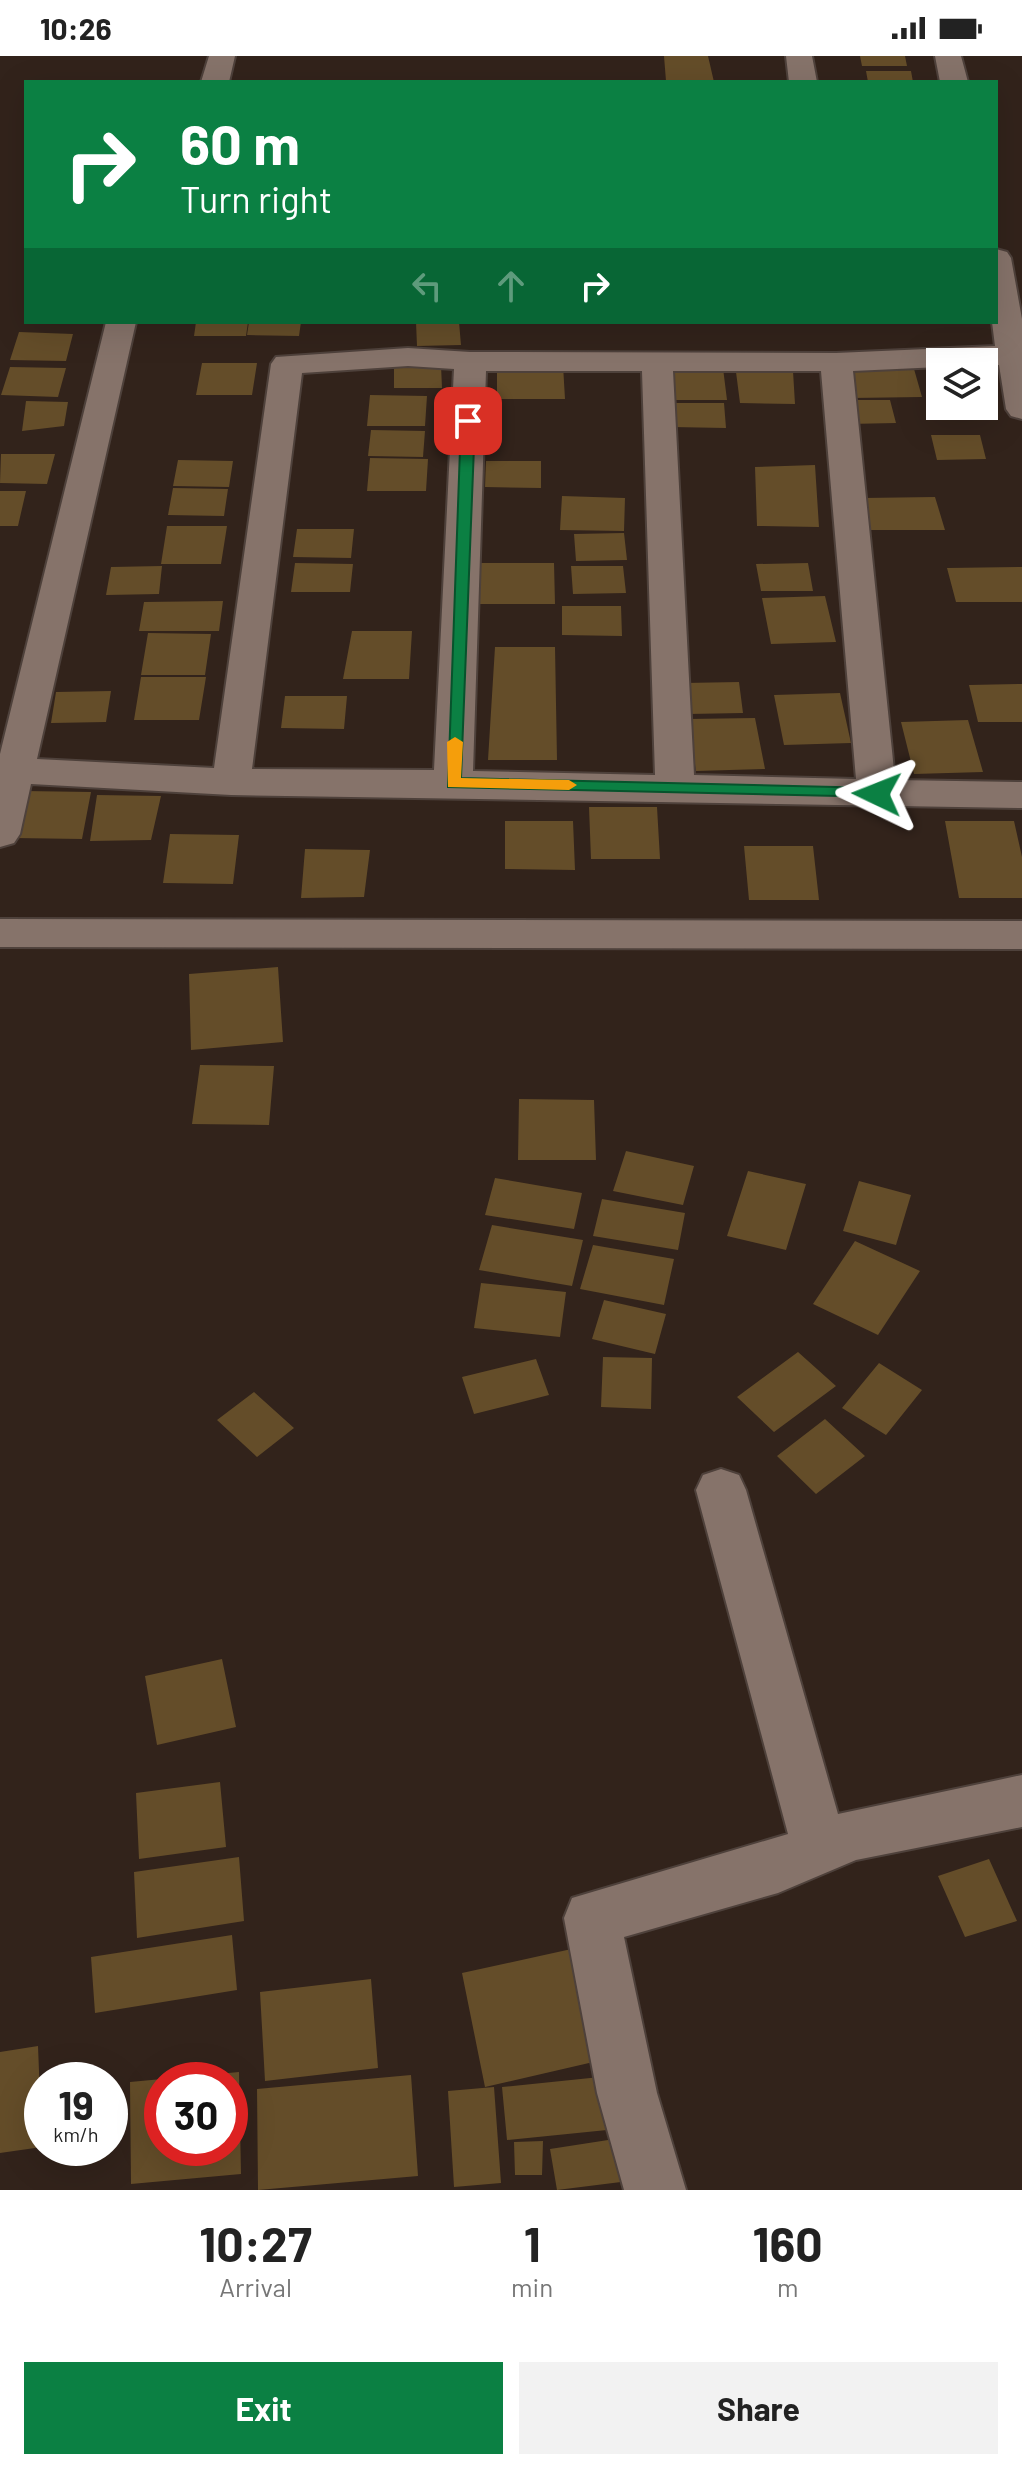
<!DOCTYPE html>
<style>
:root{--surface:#fff;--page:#f2f2f2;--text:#222;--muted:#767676;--accent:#0b8043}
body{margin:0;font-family:Barlow,sans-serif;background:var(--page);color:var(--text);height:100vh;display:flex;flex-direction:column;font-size:30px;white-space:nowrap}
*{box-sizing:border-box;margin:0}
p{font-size:26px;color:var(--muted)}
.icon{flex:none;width:44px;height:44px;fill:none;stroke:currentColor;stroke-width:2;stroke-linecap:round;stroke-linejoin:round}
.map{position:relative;height:2134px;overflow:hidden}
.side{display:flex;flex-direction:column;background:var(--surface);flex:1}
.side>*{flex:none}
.hud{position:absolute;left:24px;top:24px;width:974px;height:244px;border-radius:0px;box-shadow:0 8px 32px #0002;background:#0b8043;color:#fff;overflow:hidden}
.tools{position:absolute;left:926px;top:292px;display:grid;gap:16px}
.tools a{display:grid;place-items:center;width:72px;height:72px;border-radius:0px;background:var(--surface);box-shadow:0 8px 32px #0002;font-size:40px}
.speed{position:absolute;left:24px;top:2006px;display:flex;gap:16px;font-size:40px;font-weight:700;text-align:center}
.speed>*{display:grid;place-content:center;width:104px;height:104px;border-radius:50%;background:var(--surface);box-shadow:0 8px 32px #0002;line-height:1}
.speed small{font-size:20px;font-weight:400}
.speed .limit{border:12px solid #d22;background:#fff;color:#111}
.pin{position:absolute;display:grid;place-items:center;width:68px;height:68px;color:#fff;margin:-34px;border-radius:16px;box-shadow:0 4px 12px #0006}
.me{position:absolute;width:88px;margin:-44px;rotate:272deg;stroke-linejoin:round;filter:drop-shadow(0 0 6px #0008)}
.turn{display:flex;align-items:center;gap:28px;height:168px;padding:0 24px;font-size:36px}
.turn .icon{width:104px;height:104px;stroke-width:2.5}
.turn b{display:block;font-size:56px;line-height:68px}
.lanes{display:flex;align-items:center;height:76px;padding:0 24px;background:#0003;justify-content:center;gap:40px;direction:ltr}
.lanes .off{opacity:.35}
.eta{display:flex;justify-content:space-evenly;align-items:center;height:136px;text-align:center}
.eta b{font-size:48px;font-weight:700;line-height:56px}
.primary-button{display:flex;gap:16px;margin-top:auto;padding:16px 24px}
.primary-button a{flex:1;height:92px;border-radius:0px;background:var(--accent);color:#fff;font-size:32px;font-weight:700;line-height:92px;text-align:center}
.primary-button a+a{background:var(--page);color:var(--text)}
.status{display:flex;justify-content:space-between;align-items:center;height:56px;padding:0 40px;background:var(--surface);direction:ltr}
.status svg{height:22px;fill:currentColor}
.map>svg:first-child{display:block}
.building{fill:#644d29}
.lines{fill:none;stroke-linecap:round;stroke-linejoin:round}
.minor-casing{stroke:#4e413b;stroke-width:4}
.minor{fill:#86736a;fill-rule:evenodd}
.route{fill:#0b8043;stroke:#07532c;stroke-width:2}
.slow{fill:#f59e0b}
</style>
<div class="status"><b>10:26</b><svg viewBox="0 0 49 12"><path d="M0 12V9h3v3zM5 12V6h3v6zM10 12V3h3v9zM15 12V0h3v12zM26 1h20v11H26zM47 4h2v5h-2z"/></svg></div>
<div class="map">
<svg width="1022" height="2134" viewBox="0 0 1022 2134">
<rect width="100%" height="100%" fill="#32231b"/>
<path class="building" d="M664 0H708L714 26 666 25Z
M860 0H905L907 10H862Z
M866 15H911L913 26H868Z
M196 266H248L246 280H194Z
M249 266H301L299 280 247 279Z
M416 266H459L461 289 417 290Z
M19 276 73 278 66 305 10 304Z
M202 307H257L252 339H196Z
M441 309 442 332H394V310Z
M497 309H563L565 343H497Z
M10 311 66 312 58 341 1 339Z
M668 312H723L727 344H670Z
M914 313 922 341 852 342 846 314Z
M793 315 795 348 740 347 736 316Z
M370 339 427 340 425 370H367Z
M843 344H890L896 367 848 368Z
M26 345 68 346 64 370 22 375Z
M670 347H724L726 372 672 371Z
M371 374 425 375 423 401 368 400Z
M931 379H980L986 403 937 404Z
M1 398H55L47 428 0 427Z
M370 402 428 403 426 435H367Z
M178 404 233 405 229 431 173 430Z
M486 405H541V432L485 431Z
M815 409 819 471 757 470 755 411Z
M173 432 228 433 224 460 168 459Z
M0 435H26L18 470H0Z
M562 440 625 442 624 475 560 474Z
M935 441 945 474H870L863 442Z
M167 470H227L221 508H161Z
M297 473H354L351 502 293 501Z
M624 477 627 504 576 505 574 478Z
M295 507 353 508 350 536H291Z
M480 507H554L555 548H480Z
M808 507 813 535H761L756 508Z
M162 510 159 538 106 539 111 511Z
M571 510H623L626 537 573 538Z
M1022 511V546H956L947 512Z
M825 540 836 586 771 588 762 542Z
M223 545 219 575H139L144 546Z
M562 550H621L622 580 562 579Z
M352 575H412L409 623H343Z
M148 577 211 578 205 619H141Z
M495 591H555L557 704H488Z
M141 621H206L199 664H134Z
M739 626 743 657 688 658 684 627Z
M1022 628V666H978L969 629Z
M111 635 106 666 51 667 56 636Z
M840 637 851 687 784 689 774 639Z
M285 640H347L344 673 281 672Z
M755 662 765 713 696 715 688 663Z
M968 664 983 716 914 718 901 666Z
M24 735 91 736 82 783 14 782Z
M97 739 161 740 151 784 90 785Z
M589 751H657L660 803H591Z
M505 765H573L575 814 505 813Z
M945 765H1014L1022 801V842H959Z
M170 778 239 779 233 828 163 827Z
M744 790H813L819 844H749Z
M305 793 370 794 364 841 301 842Z
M278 911 283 986 191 994 189 918Z
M200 1009 274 1010 269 1069 192 1068Z
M519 1043 594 1044 596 1104H518Z
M626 1095 694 1110 683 1149 613 1135Z
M748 1115 806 1128 786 1194 727 1180Z
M495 1122 582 1137 574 1173 485 1159Z
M859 1125 911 1139 896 1189 843 1175Z
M602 1143 685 1157 678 1194 593 1180Z
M492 1169 583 1184 572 1230 479 1214Z
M855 1185 920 1215 878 1279 813 1248Z
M593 1189 674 1203 664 1249 580 1233Z
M481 1227 566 1236 560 1281 474 1272Z
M604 1244 666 1258 655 1298 592 1283Z
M798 1296 836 1330 774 1376 737 1341Z
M603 1301 652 1302 651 1353 601 1351Z
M536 1303 549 1339 474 1358 462 1321Z
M879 1307 922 1334 886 1379 842 1352Z
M254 1336 294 1372 257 1401 217 1364Z
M825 1363 865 1400 816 1438 777 1400Z
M222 1603 236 1671 157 1689 145 1620Z
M220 1726 226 1791 139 1803 136 1737Z
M239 1801 244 1865 137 1882 134 1816Z
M989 1803 1017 1865 965 1881 938 1820Z
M232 1879 237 1934 95 1957 91 1901Z
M576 1892 602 2004 485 2031 462 1917Z
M371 1923 378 2012 265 2025 260 1936Z
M38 1990 42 2091 0 2097V1996Z
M239 2016 241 2118 131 2128 130 2026 162 2023V2092H230V2024L175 2022Z
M411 2019 418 2120 258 2134 257 2033Z
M600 2021 607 2074 507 2084 502 2031Z
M494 2031 501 2127 454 2131 448 2035Z
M621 2082 629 2125 557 2134 550 2093Z
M543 2085 542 2119H515L514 2086Z"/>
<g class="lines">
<g class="minor-casing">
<path id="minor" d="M209 0H235L229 26H201Z
M786 0H812L817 26H789Z
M935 0H961L968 26H940Z
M996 193 1007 196 1011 202 1022 263V363L1011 360 1006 353 999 309 940 306V311L853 315 895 724 1022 726V752L231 739 31 728 20 778 14 787 0 791V698L106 266H136L37 703 214 712 271 308 276 301 408 292 470 296 836 297 995 290 992 266H996ZM408 310 454 313 434 714 252 713 302 317ZM486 315H642L655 719 473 715ZM673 315H821L856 723 694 719Z
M0 863 1022 865V893L0 891Z
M721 1413 739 1419 746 1434 838 1758 1022 1719V1771L856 1804 778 1837 624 1881 657 2037 686 2134H624L597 2037 564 1862 572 1842 788 1778 696 1434 703 1419Z"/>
</g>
<use href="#minor" class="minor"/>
</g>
<path class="route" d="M468 361 475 365 461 722 877 732 885 738 883 741 448 731 461 365Z"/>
<path class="slow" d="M455 681 463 686 461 722 569 724 577 729 569 734 448 731 447 686Z"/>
</svg>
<div class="tools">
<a><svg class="icon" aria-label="layers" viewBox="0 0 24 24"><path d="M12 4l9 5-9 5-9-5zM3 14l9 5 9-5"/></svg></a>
</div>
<div class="speed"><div>19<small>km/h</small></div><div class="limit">30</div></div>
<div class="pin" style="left:468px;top:365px;background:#d93025"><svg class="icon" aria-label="arrive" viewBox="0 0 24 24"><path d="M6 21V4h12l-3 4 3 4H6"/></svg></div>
<svg class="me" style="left:877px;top:738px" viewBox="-20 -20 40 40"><path d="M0-17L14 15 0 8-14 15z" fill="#0b8043" stroke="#fff" stroke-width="4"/></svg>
<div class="hud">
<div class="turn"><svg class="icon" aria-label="right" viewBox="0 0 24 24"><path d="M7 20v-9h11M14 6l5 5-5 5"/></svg><div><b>60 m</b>Turn right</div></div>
<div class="lanes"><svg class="icon off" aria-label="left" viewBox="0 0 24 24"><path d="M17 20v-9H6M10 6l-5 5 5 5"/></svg><svg class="icon off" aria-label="ahead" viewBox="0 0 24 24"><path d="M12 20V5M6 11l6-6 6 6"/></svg><svg class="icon" aria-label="right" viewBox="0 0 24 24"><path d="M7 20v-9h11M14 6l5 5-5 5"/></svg></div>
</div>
</div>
<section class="side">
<div class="eta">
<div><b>10:27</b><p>Arrival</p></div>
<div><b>1</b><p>min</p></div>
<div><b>160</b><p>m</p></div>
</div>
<div class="primary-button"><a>Exit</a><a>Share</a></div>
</section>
